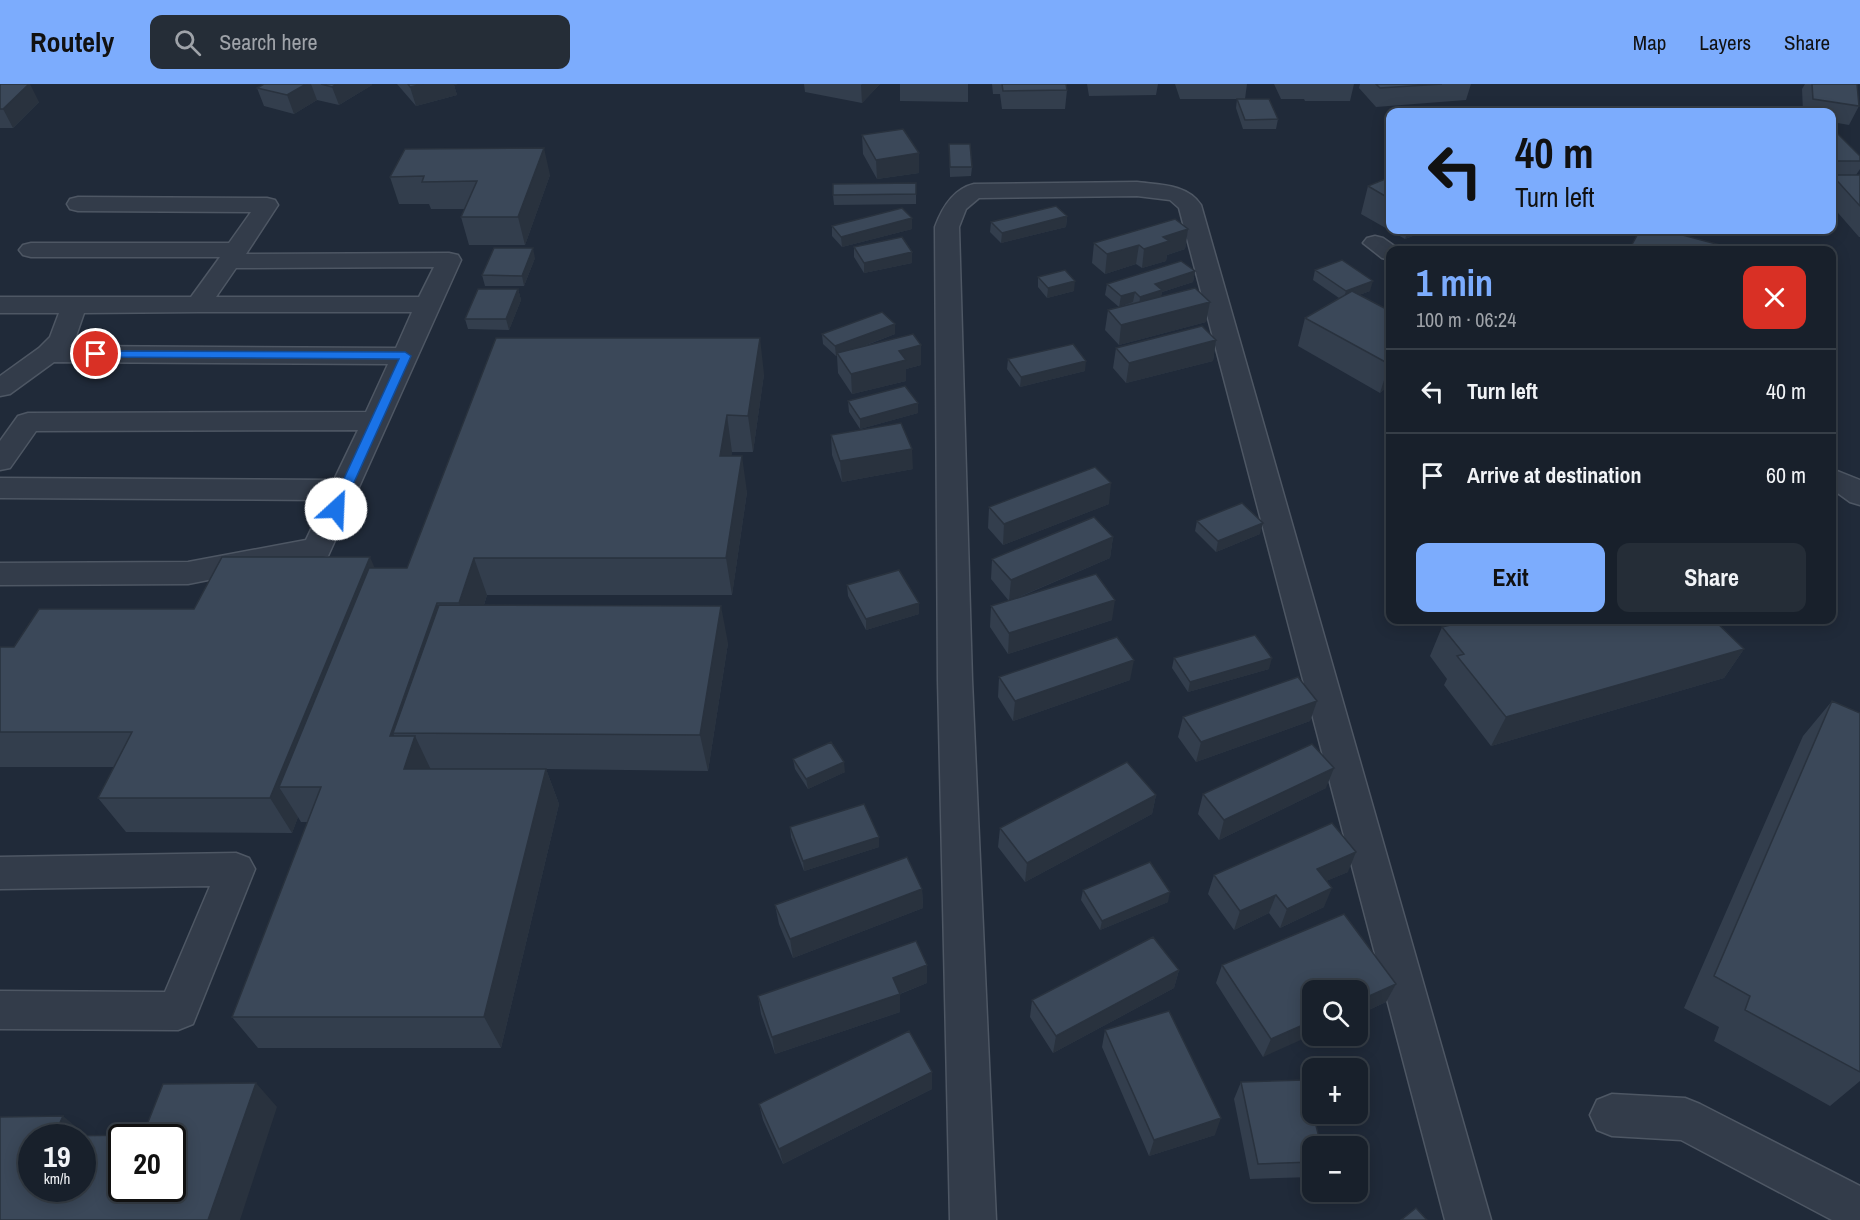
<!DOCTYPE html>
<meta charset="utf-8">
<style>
:root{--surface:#18202b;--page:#252d37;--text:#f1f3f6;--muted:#9fa3a9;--line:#363e47;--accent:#7cacfd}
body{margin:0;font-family:"Archivo Narrow",sans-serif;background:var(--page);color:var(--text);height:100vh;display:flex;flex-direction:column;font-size:22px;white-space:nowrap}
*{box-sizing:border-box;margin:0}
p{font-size:20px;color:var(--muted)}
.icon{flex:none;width:33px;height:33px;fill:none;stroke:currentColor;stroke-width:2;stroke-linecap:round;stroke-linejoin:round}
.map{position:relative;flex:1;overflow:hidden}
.drawer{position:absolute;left:1386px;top:162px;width:450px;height:378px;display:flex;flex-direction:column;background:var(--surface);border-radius:12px;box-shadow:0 3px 15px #0003,0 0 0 2px var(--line)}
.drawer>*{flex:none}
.guide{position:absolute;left:1386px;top:24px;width:450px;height:126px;border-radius:12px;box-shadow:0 3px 15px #0003,0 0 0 2px var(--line);background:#7cacfd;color:#111;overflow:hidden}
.tools{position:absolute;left:1302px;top:896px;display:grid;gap:12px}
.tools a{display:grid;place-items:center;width:66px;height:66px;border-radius:12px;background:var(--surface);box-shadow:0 3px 15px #0003,0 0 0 2px var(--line);font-size:30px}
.speed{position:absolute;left:18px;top:1040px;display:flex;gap:12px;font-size:30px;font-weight:700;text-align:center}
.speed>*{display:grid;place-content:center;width:78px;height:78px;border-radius:50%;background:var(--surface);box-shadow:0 3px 15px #0003,0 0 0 2px var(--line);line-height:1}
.speed small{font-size:15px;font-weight:400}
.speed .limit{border:3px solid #111;border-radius:9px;background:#fff;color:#111}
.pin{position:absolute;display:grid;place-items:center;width:51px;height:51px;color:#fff;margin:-26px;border:3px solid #fff;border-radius:50%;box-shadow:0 2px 6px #0007}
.me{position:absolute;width:66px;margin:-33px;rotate:25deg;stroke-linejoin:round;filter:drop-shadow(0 0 4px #0008)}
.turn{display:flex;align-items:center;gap:21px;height:126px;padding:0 30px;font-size:27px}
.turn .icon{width:78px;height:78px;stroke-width:2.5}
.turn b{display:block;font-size:42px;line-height:51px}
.round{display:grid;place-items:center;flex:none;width:63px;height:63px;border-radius:12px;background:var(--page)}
.summary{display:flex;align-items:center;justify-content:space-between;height:102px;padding:0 30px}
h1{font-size:36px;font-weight:800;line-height:45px;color:var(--accent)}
.button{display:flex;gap:12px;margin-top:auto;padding:12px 30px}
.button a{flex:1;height:69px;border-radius:12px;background:var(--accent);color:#111;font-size:24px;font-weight:800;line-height:69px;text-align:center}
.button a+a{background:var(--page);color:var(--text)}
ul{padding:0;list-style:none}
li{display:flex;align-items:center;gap:18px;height:84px;padding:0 30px;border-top:2px solid var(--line)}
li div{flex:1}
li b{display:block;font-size:22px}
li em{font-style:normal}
header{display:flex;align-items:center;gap:36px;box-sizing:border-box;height:84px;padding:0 30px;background:var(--accent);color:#111}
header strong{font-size:28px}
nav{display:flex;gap:33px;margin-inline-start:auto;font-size:21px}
.search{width:420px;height:54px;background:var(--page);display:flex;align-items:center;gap:15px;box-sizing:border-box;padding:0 21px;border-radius:12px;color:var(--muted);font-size:22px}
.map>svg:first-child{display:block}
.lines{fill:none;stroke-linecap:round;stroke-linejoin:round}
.minor-casing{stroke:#4e5764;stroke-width:3}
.minor{fill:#333c4a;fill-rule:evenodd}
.wall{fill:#333e4d}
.shaded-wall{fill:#29323e}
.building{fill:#3b4859;stroke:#29323e;stroke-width:1.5;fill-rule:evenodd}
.route{fill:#1a73e8;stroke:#114b97;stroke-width:1.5}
</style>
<header>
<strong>Routely</strong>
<div class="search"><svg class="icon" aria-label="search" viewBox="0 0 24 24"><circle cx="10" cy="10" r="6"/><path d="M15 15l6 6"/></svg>Search here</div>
<nav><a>Map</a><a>Layers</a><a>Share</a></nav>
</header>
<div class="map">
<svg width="1860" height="1136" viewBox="0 0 1860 1136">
<rect width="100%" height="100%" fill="#202a39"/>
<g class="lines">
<g class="minor-casing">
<path id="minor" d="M1137 98C1160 101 1187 100 1201 121L1491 1136H1445L1179 124 1170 116 1137 112 979 114 966 125 959 143 972 596 996 1136H950L938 596 935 143C942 124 953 105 974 100Z
M78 113 267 114 275 116 278 121 246 170 449 169 458 171 461 176 328 472 188 500 0 501V479L188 478 306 456 325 416 0 414V394L334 396 358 346 36 347 10 384 0 386V357L18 332 28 329 366 328 388 280 54 278 10 310 0 312V292L39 264 50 253 59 229H0V213H191L220 173H31L23 171 19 166 23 161 31 159H229L251 128 78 127 70 125 67 120 70 115ZM434 183 419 213H216L236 184ZM198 228H412L396 264 70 262 75 255 84 229Z
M1375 152 1383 154 1400 166H1390V176L1382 174 1363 159 1367 154Z
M1832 385 1860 396V421L1850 418 1832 405Z
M236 769 249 774 255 785 193 940 178 946 0 945V907L165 908 210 802 0 805V773Z
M1612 1010 1685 1014 1700 1020 1860 1102V1136H1832L1681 1056 1612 1052 1597 1046 1590 1031 1597 1016Z"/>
</g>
<use href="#minor" class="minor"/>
</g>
<path class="wall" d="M0 0 39 18 13 44H0Z
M264 0H372V1L339 21 317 16 294 30 264 22 257 4Z
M397 0H458L454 1 457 11 416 22Z
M804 0H880L862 19 805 8Z
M900 0H968V18L900 17Z
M992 0H1066L1067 6 1065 25H1002L1000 10H993Z
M1087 0H1158L1156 11 1089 12Z
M1175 0H1247L1245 15H1180Z
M1274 0H1354L1350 17H1305L1304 15H1281Z
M1360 0H1471L1466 16 1376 23 1359 4Z
M1805 0H1857V1L1859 22 1849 41 1832 38V28H1803L1802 5Z
M1237 15 1278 35 1276 45H1243L1236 24Z
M1832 44 1860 72V85L1856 91H1860V153H1859L1832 122Z
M862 51 919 89 877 95 863 70Z
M949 60 972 83 971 92 950 93Z
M550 91 525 161H469L461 133 465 125H431L429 120H399L390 93Z
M1390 93V146H1428L1405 155 1361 130 1368 102Z
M916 99V120L834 121 833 111Z
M1067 132 1066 143 1001 159 990 148 991 138Z
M912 134V145L842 163 832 152V142Z
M1188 145 1185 165 1167 171 1166 177 1142 184 1136 180 1105 190 1092 179 1094 159Z
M854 163 912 179 864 189 854 173Z
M535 174 524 202H485L482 191Z
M1315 186 1370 207 1359 211 1390 227V307L1386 304 1380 309 1298 262 1305 234 1339 214 1313 196Z
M1195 187 1193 198 1162 208 1161 212 1210 218 1206 238 1119 261 1105 246 1108 226 1119 223 1105 211 1107 200Z
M1038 193 1074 207 1047 214 1038 203Z
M518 205 521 216 509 246 468 245 465 235Z
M822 250H895L859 264 921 281 906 285V297L852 310 838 289 837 272H836L823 260Z
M1216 256 1213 277 1126 299 1113 284 1116 264Z
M1008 275 1085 287 1020 303 1007 285Z
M764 290 753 368H732L731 372 747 408 732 511H487L484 521 728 559 708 687 546 685 559 720 501 964H258L232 933 308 738H301L298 733 292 749 126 748 98 714 114 683H0V563H14L194 525 375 484H407Z
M848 317 918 329 860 345 849 328Z
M831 351 913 385 842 398 832 371Z
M1109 420 1003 461 988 444 989 423Z
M1197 437 1260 450 1216 468 1195 447Z
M1113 453 1110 474 1010 517 1112 536 1008 570 990 543 991 522 1009 517 991 495 992 475Z
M847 501 919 519V530L866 546 848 512Z
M1718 540 1744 565 1724 594 1491 662 1444 601 1447 595 1430 572 1442 543Z
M1174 574 1269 585 1188 608 1172 584Z
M999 593 1130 596 1013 637 998 613Z
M1317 617 1310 637 1196 678 1178 653 1183 633Z
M1832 617 1860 629V997L1830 1022 1714 957 1719 943 1684 924 1803 652Z
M793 675 845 688 808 705 795 685Z
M1326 704 1219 756 1198 730 1203 710Z
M1156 711 1152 730 1025 798 998 763 1000 744Z
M790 743 879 753V763L804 787 791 753Z
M1348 788 1326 797 1324 823 1280 844 1269 829 1234 846 1208 810 1214 791Z
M922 805 923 824 793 874 779 840 775 821Z
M1083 806 1168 818 1100 846 1081 816Z
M1222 881 1396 900 1386 918 1358 931V906L1263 973 1216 899Z
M1179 886 1174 904 1053 969 1030 933 1032 916Z
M927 899 900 910V928L775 970 761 930 758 912Z
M1105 946 1215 1051 1149 1072 1102 963Z
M932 988V1005L783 1080 763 1036 759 1020Z
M1241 998 1312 1062V1093L1250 1095 1234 1015Z"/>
<path class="shaded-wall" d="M29 0H30L39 18 13 44 3 25Z
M306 0H311L317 16 294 30 287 11Z
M337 0H372V1L339 21 332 3Z
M423 0H458L454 1 457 11 416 22 410 3Z
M862 0H880L862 19 861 1Z
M544 64 550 91 525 161 518 133Z
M919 69V89L877 95 876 76Z
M1067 132 1066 143 1001 159 1002 149Z
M912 134V145L842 163 841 153Z
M1188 145 1185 165 1167 171 1166 177 1142 184 1144 165 1163 153Z
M1408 146H1428L1405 155Z
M1139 161 1136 180 1105 190 1107 170Z
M533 164 535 174 524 202 522 192Z
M912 168V179L864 189V179Z
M1195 187 1193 198 1162 208 1160 217 1139 223 1140 213 1155 200Z
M1075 197 1074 207 1047 214 1048 204Z
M1373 197 1370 207 1343 217 1346 207Z
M518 205 521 216 509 246 506 235Z
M1135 208 1133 218 1119 223 1121 212Z
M1210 218 1206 238 1119 261 1121 241Z
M895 240V250L839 271 837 269V272H836L835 262Z
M760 254 764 290 753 368 748 332Z
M1216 256 1213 277 1126 299 1129 279Z
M921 261V281L906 285V297L852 310 851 290 899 267Z
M1086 277 1085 287 1020 303 1021 293Z
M1390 279V290L1386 304 1380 309 1389 280Z
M918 319V329L860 345V335Z
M727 331 732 368 726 408 720 372Z
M912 365 913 385 842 398 840 377Z
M742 372 747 408 732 511 726 474Z
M1111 399 1109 420 1003 461 1004 440Z
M1263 439 1260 450 1216 468 1218 457Z
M1113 453 1110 474 1009 517 1011 496Z
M370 473 386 510 279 703 298 733 292 749 270 714Z
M474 474 487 511 473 555 459 519Z
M1115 516 1112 536 1008 570 1009 549Z
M437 519 451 555 393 649 407 677 415 652 432 688 404 685 390 652Z
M919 519V530L866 546V535Z
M721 522 728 559 708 687 700 651Z
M1703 536H1721L1710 552Z
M1744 565 1724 594 1491 662 1506 633Z
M1272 574 1269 585 1188 608 1190 598Z
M1134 576 1130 596 1013 637 1015 617Z
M1317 617 1310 637 1196 678 1201 658Z
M844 678 845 688 808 705 806 695Z
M1334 684 1326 704 1219 756 1224 736Z
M546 685 559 720 501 964 484 933Z
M1156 711 1152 730 1025 798 1027 779Z
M879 753V763L804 787 803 777Z
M1356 768 1348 788 1309 804 1317 785Z
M1332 804 1324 823 1280 844 1287 825Z
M922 805 923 824 793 874 790 855Z
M1170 808 1168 818 1100 846 1102 837Z
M1276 811 1269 829 1234 846 1240 827Z
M927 881V899L894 912 893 894Z
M1179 886 1174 904 1053 969 1056 952Z
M1396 900 1386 918 1358 931V917Z
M900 910V928L775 970 772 953Z
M1312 937V951L1263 973 1271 955Z
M932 988V1005L783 1080 779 1065Z
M256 999 277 1023 240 1136H208Z
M63 1032 91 1055 54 1052Z
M1221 1034 1215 1051 1149 1072 1154 1056Z"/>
<path class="building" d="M0 0H29L3 25H0Z
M264 0H306L287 11 257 4Z
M321 0H337L332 3Z
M408 0H423L410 3Z
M1002 0H1066L1067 6 1003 7Z
M1376 0H1442L1380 4Z
M1812 0H1857L1859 22 1813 15Z
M1237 15H1269L1278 35 1245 36Z
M1832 44 1860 72V77H1832Z
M903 45 919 69 876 76 862 51Z
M949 60H970L972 83H950Z
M544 64 518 133H461L477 97 422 98 424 92 390 93 405 65Z
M1832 91H1860V122Z
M1390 93V115L1368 102Z
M916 99V110L833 111V100Z
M1056 122 1067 132 1002 149 991 138Z
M902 124 912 134 841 153 832 142Z
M1175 135 1188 145 1163 153 1169 157 1144 165 1139 161 1107 170 1094 159Z
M1640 146H1664L1720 161 1717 166H1629Z
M902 153 912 168 864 179 854 163Z
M494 164H533L522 192 482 191Z
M1342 176 1373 197 1346 207 1315 186Z
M1181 177 1195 187 1155 200 1162 206 1140 213 1135 208 1121 212 1107 200Z
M1065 186 1075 197 1048 204 1038 193Z
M1195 204 1210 218 1121 241 1108 226Z
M478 205H518L506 235H465Z
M1352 207 1390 227V279L1389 280 1305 234Z
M882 228 895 240 835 262 822 250Z
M1202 242 1216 256 1129 279 1116 264Z
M913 250 921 261 899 267 906 276 851 290 837 269Z
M496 254H760L748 332 727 331 720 372H742L726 474H474L459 519H437L390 652H415L404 685H546L484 933H232L321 703H279L369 484H407Z
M1073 260 1086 277 1021 293 1008 275Z
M905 302 918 319 860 335 848 317Z
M901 339 912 365 840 377 831 351Z
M1095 383 1111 399 1004 440 989 423Z
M1242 419 1263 439 1218 457 1197 437Z
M1094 433 1113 453 1011 496 992 475Z
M222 473H370L270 714H98L132 648H0V563H14L39 525H194Z
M899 486 919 519 866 535 847 501Z
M1096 490 1115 516 1009 549 991 522Z
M439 521 721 522 700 651 393 649Z
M1472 536H1714L1744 565 1506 633 1457 572 1464 570 1442 543Z
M1255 551 1272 574 1190 598 1174 574Z
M1117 553 1134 576 1015 617 999 593Z
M1298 593 1317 617 1201 658 1183 633Z
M1832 617 1860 629V988L1745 926 1750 912 1714 892Z
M831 658 844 678 806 695 793 675Z
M1312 660 1334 684 1224 736 1203 710Z
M1127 678 1156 711 1027 779 1000 744Z
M864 720 879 753 803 777 790 743Z
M1332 739 1356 768 1317 785 1332 804 1287 825 1276 811 1240 827 1214 791Z
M907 773 922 805 790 855 775 821Z
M1150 778 1170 808 1102 837 1083 806Z
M1344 830 1396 900 1358 917V906H1312V937L1271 955 1222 881Z
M1153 853 1179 886 1056 952 1032 916Z
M916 857 927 881 893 894 900 910 772 953 758 912Z
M1169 927 1221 1034 1154 1056 1105 946Z
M909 947 932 988 779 1065 759 1020Z
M1305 996 1321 1062H1312V1078L1258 1080 1241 998Z
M256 999 208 1136H0V1033L63 1032 54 1052 143 1051 163 1000ZM32 1053H82V1104H32ZM122 1053H172V1104H122Z
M1416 1124 1427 1136H1401Z"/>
<path class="route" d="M96 267 405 268 411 272 342 425 336 430 330 425 399 275 92 273 91 270Z"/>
</svg>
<div class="tools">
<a><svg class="icon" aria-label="search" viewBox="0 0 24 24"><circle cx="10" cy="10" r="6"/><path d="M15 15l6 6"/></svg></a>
<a>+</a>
<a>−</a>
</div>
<div class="speed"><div>19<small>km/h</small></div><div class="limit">20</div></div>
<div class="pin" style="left:96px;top:270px;background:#d93025"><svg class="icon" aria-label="arrive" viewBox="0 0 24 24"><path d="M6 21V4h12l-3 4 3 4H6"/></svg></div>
<svg class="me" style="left:336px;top:425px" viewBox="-20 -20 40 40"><circle r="19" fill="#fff"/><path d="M0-13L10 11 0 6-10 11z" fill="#1a73e8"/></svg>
<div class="guide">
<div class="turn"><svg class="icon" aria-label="left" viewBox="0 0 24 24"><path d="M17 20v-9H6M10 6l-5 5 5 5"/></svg><div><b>40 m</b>Turn left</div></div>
</div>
<section class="drawer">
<div class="summary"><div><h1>1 min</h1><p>100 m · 06:24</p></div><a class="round" style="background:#d93025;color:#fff"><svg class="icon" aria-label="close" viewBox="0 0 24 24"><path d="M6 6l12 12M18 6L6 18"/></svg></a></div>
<ul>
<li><svg class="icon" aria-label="left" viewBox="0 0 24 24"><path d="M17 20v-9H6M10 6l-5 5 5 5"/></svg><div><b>Turn left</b></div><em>40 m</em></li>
<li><svg class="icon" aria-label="arrive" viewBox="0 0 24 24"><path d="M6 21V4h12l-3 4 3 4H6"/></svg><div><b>Arrive at destination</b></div><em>60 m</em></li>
</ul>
<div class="button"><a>Exit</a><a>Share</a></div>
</section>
</div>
